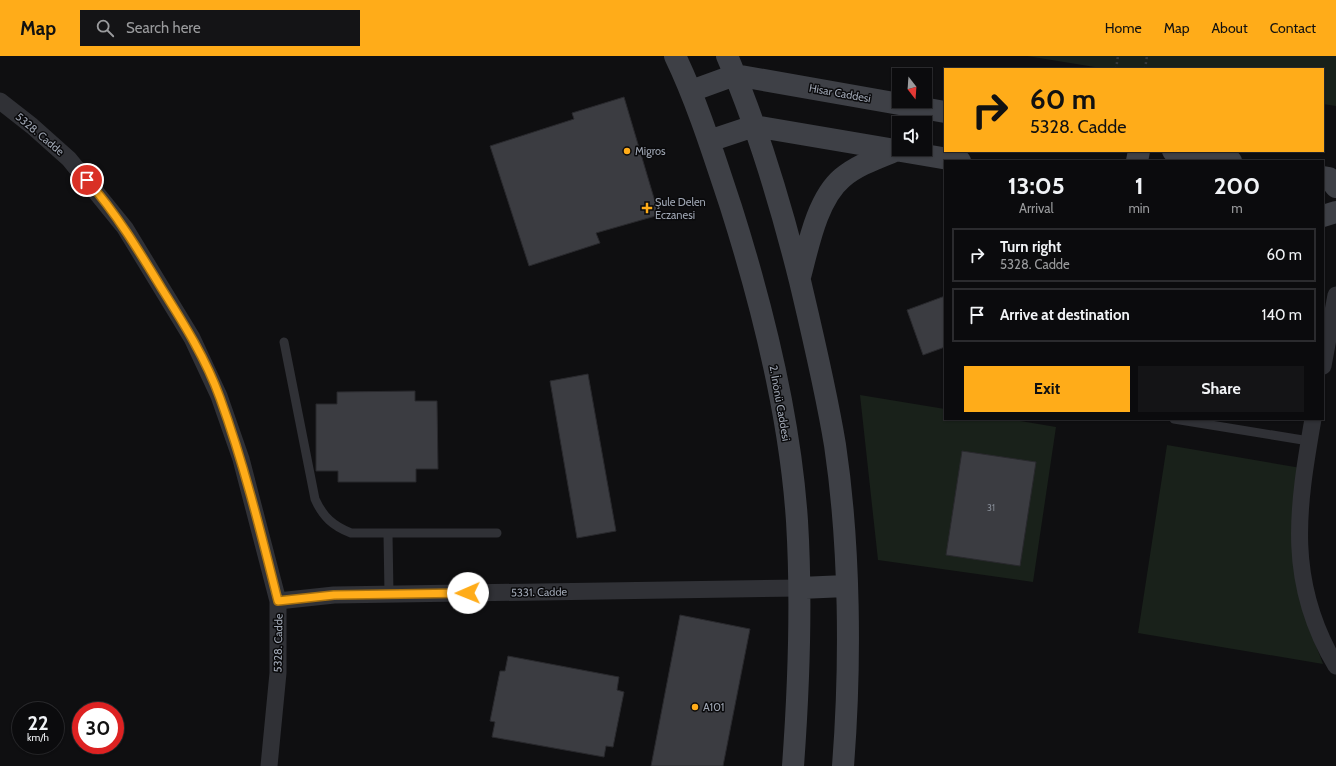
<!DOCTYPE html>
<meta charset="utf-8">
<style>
:root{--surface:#0b0b0d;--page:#141416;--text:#f1f3f6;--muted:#9a9b9d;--line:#2b2b2e;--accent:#ffac19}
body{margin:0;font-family:Cabin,sans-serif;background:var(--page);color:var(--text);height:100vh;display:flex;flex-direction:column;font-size:15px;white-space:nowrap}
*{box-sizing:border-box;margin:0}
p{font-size:13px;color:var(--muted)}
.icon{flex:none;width:22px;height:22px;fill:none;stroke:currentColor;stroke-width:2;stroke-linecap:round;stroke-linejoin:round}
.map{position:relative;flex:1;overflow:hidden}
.sheet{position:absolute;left:944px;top:104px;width:380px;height:260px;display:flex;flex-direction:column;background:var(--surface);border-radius:0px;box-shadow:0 1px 3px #0004,0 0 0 1px var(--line)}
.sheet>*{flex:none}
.banner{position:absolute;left:944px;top:12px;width:380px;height:84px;border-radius:0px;box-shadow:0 1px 3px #0004,0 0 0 1px var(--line);background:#ffac19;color:#111;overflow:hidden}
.needle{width:26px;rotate:163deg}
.controls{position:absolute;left:892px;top:12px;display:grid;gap:8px}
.controls a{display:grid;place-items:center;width:40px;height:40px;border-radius:0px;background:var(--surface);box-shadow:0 1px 3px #0004,0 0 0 1px var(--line);font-size:20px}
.speed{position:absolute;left:12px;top:646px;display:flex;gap:8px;font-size:20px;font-weight:700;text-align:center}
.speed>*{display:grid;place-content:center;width:52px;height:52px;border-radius:50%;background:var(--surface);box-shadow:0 1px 3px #0004,0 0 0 1px var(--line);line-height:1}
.speed small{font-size:10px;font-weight:400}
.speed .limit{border:6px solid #d22;background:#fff;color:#111}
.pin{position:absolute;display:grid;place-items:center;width:34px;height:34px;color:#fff;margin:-17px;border:2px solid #fff;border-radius:50%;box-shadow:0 1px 4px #0007}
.me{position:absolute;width:44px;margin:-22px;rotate:269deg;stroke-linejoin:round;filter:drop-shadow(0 0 3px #0008)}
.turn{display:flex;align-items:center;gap:14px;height:84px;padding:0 20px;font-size:18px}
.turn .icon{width:52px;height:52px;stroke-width:2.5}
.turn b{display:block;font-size:28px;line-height:34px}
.eta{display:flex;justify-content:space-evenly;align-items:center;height:68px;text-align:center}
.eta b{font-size:24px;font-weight:700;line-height:28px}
.action{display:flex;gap:8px;margin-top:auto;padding:8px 20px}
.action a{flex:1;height:46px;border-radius:0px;background:var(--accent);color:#111;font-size:16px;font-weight:700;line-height:46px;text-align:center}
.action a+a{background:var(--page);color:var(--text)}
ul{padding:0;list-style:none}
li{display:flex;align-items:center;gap:12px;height:54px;margin:0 8px 6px;padding:0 12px;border:2px solid var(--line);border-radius:0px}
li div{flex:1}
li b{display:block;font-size:15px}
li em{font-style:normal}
header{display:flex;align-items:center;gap:24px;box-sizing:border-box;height:56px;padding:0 20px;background:var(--accent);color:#111}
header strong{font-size:19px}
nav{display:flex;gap:22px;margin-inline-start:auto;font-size:14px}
.search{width:280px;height:36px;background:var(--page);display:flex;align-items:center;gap:10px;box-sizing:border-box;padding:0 14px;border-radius:0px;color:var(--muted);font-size:15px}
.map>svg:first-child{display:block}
.green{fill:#19211a}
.building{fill:#3b3c41;stroke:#29292d}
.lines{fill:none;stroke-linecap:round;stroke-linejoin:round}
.path{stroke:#36383d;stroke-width:2.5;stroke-dasharray:2 3;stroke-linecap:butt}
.lane{stroke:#303136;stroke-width:9}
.street{stroke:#303136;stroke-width:17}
.secondary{stroke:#3e4046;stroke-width:22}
.route-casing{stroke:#a67010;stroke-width:10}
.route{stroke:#ffac19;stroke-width:7}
.poi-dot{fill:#ffac19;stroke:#0a0a0c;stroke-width:1.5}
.labels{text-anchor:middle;stroke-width:3;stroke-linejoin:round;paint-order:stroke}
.number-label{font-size:9px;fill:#868c96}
.street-label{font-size:11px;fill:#9fa6b3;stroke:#0a0a0c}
.poi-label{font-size:11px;fill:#9fa6b3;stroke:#0a0a0c;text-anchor:start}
</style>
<header>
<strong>Map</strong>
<div class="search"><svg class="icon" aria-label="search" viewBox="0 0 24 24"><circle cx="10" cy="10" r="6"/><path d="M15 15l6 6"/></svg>Search here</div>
<nav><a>Home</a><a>Map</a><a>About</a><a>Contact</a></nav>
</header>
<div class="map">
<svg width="1336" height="710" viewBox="0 0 1336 710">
<rect width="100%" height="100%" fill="#0f0f11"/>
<path class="green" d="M1027 0H1336V50L1323 48V13H1107Z
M860 339 945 353V363H1008L1056 371 1033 526 878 504Z
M1167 389 1301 412 1304 557 1323 608 1138 577Z"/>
<path class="building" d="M624 41 659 159 596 177 600 187 529 210 490 90 574 63 572 57Z
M945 240V291L923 299 907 254Z
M588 318 616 475 577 482 550 325Z
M415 335V345H437L438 413H416V426H338V415H316V348H337V336Z
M962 395 1036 406 1020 510 946 499Z
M680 559 750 573 723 710H651Z
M508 600 619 621 617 634 624 636 613 691 606 690 604 701 492 681 495 666 490 665 500 615H505Z"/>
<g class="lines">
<path class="path" d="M1116 13 1118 0
M1145 13 1147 0"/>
<path class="lane" d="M284 286 315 443C323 461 333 470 351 477H497
M1174 363 1309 385
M388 478 389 538"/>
<path class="street" d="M0 45 32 70 69 103 125 172 192 282 219 340 241 403 278 545V617L269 710
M1323 310 1336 239
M1313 363C1297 454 1286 526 1336 610
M278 545 334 539 800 532"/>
<path class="secondary" d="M675 0C698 48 714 100 731 151 763 252 790 359 797 465 802 547 799 628 793 710
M727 0C758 72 781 149 800 225 813 280 826 334 835 389 850 490 851 608 843 710
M691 35 735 19 945 56
M709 85 754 70 960 105
M1173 95 1231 105
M1137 105 1139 95
M1323 121 1329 122 1336 131
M1323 160 1336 156
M800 221C808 191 817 143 842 122 857 109 878 102 897 94
M800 532 846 530"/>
</g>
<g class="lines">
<g class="route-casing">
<path id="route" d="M87 124C116 157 139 195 162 233 184 268 206 303 220 342 244 408 261 477 278 545L334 539 468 537"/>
</g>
<use href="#route" class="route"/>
</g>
<g class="poi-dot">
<circle cx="627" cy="95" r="4"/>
<path d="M645 146h4v4h4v4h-4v4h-4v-4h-4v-4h4z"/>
<circle cx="695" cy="651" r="4"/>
</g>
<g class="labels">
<g class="number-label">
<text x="991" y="455">31</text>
</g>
<g class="street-label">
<text transform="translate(840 37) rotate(10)" y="4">Hisar Caddesi</text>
<text transform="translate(40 78) rotate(40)" y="4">5328. Cadde</text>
<text transform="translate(780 347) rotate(80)" y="4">2. İnönü Caddesi</text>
<text transform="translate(539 536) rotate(-1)" y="4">5331. Cadde</text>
<text transform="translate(278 587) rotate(-89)" y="4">5328. Cadde</text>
</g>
<g class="poi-label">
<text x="635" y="99">Migros</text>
<text x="655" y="150">Şule Delen<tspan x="655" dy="13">Eczanesi</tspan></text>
<text x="703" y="655">A101</text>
</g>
</g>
</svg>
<div class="controls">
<a><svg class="needle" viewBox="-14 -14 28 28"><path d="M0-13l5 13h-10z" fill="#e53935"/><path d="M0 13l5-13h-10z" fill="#9a9b9d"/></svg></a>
<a><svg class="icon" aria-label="sound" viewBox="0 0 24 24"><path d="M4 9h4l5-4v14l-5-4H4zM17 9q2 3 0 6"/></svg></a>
</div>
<div class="speed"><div>22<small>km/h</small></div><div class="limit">30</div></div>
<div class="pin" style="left:87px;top:124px;background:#d93025"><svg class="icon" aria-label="arrive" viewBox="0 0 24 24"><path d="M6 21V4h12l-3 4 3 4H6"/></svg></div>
<svg class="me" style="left:468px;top:537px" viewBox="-20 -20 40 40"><circle r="19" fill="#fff"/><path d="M0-13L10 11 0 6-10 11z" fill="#ffac19"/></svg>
<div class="banner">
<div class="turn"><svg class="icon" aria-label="right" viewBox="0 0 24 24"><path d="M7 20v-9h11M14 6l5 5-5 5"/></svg><div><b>60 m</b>5328. Cadde</div></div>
</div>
<section class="sheet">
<div class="eta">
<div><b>13:05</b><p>Arrival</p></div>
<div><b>1</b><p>min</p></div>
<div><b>200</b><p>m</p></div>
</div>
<ul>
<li><svg class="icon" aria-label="right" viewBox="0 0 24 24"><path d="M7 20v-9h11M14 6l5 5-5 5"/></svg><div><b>Turn right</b><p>5328. Cadde</p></div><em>60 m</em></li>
<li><svg class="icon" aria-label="arrive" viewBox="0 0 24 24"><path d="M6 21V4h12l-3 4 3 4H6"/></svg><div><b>Arrive at destination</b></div><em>140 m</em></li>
</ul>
<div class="action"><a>Exit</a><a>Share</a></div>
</section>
</div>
